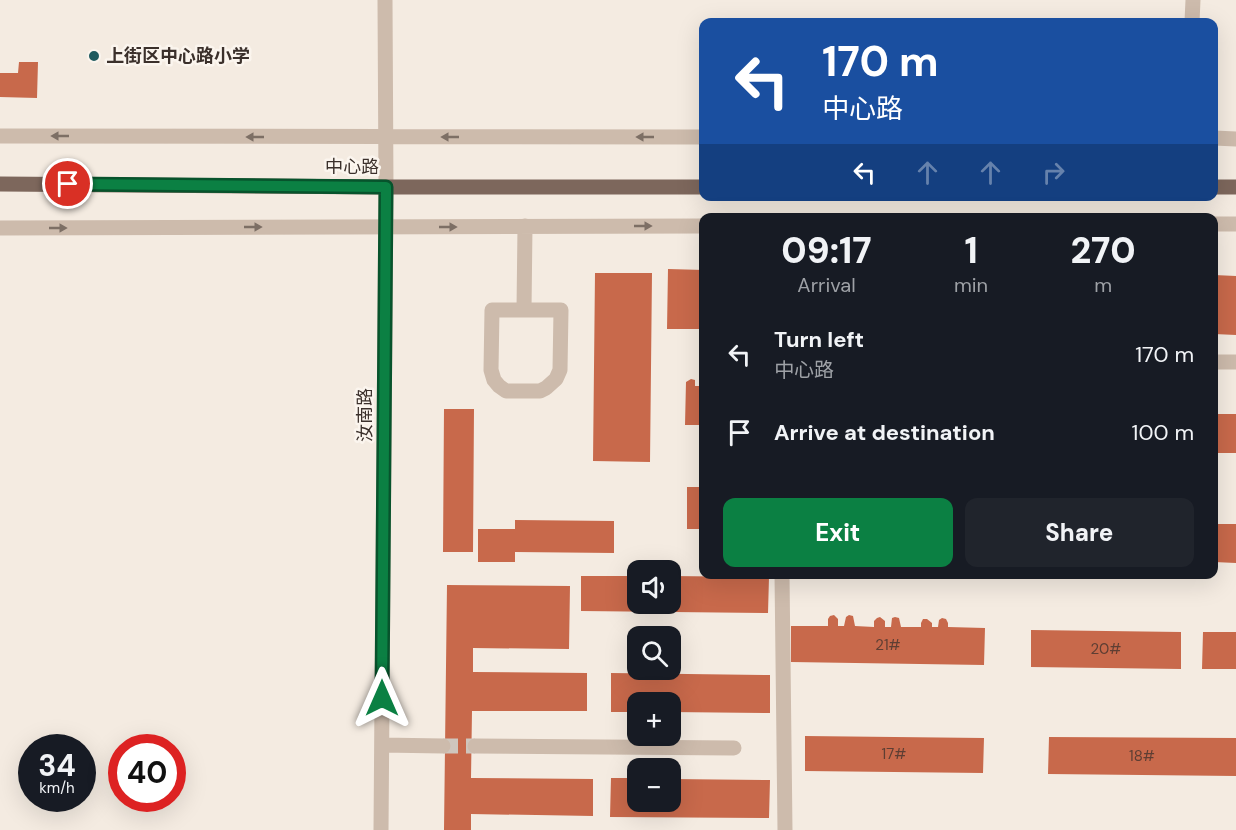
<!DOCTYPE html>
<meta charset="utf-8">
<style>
:root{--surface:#171b24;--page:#20242c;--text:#f1f3f6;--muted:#9ea1a6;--accent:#0b8043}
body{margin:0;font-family:"DM Sans","Noto Sans SC",sans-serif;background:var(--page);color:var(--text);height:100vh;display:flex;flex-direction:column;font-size:22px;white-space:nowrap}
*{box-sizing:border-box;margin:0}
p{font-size:20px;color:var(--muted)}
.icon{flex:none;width:33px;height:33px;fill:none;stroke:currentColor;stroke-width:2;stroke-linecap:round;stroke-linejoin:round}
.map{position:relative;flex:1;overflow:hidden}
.details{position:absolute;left:699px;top:213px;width:519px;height:366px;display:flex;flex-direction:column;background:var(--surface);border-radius:12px;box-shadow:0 6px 24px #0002}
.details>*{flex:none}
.guide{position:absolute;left:699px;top:18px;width:519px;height:183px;border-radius:12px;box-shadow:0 6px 24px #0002;background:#1a4fa0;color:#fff;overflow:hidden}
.tools{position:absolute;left:627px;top:560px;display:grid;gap:12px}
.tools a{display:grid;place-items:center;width:54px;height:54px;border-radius:12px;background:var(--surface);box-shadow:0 6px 24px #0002;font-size:30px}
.speed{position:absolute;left:18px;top:734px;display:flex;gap:12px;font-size:30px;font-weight:700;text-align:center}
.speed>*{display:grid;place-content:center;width:78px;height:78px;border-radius:50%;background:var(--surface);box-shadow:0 6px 24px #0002;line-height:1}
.speed small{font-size:15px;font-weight:400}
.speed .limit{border:9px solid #d22;background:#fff;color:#111}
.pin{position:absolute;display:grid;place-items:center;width:51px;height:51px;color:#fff;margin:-26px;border:3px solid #fff;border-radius:50%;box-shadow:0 2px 6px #0007}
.me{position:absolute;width:66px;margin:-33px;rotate:0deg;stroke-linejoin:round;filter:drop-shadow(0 0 4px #0008)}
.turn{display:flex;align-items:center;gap:21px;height:126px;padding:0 24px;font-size:27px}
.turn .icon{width:78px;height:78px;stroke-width:2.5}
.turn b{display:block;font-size:42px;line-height:51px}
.lanes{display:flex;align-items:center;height:57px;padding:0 24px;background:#0003;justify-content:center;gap:30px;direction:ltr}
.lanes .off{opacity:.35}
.eta{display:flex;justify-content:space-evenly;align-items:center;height:102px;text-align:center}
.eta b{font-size:36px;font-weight:800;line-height:42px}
.cta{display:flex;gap:12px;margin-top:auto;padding:12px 24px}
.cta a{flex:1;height:69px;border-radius:12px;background:var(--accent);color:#fff;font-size:24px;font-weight:800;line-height:69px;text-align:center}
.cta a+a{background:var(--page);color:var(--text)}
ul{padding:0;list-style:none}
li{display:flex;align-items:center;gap:18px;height:78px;padding:0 24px}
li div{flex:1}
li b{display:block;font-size:22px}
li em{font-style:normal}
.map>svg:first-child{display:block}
.building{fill:#c8694b}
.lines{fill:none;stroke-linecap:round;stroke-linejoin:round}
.minor-tunnel{stroke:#cfc6bd;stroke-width:15;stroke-dasharray:15 8;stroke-linecap:butt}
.minor{stroke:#cdbbac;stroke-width:15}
.major{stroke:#7d675c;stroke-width:15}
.oneway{fill:#7d6f65}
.route-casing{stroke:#07532c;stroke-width:15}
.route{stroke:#0b8043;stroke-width:10}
.poi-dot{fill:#1f5a5e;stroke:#fbf5ee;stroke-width:2}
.labels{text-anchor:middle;stroke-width:5;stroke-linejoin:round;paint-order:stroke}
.number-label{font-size:15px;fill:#5e3e33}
.poi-label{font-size:18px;font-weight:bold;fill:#3b302b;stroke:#fbf5ee;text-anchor:start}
.street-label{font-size:18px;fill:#3b302b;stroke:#fbf5ee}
</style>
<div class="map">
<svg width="1236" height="830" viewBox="0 0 1236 830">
<rect width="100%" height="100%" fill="#f4ebe1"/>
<path class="building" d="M19 62H38L37 98 0 97V73H18Z
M668 269 704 270V329H667Z
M595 273H652L650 462 593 461Z
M1214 275 1236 276V335L1214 334Z
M691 379 695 380V386H704V425H685L686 382Z
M444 409H474L473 552H443Z
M1214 414H1236V453H1214Z
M687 487H704V529H687Z
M515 520 614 521V553L515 552V562H478V529H515Z
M1214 524H1236V563L1214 562Z
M581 576H638V603H670V576L769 577 768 613 581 611Z
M447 585 570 586 569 649 473 648V672L587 673V711H472L471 778 593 779V816L471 814V830H444Z
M834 615 838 619V626H844L846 617 849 615 853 616 855 626 874 627V621L877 618 880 617 885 621V627H891L892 618 895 617 899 618 901 627H921V623L923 619H927L932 623V627H938L939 620 942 618 946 619 948 623V627L985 628 984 665 791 662V626H828V619L830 616Z
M1031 630 1181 632V669L1031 667Z
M1203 632H1236V669H1202Z
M611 673 770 675V713L670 712V702H638V712H611Z
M805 736 984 738 983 773 805 771Z
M1049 737 1236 738V776L1048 774Z
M611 778H638V801H670V779L770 780 769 818 610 817Z"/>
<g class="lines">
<path class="minor-tunnel" d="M443 746H475"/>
<path class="minor" d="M1192 22 1193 0
M0 136 704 137
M1214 138 1236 139
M1214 224H1236
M0 228 704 226
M492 310H561L560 370 556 379 546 388 540 391H506L499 386 494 380 491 370Z
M524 310 525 226
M1214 362H1236
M782 574 785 830
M382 745 443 746
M475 746 734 748
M381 830 386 187 385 0"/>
<path class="major" d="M0 184 386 187H704
M1214 187H1236"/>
</g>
<defs><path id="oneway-solid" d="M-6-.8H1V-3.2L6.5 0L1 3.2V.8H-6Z" transform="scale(1.5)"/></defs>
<g class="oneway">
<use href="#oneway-solid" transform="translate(60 136) rotate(180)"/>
<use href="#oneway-solid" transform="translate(255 137) rotate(-180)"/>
<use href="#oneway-solid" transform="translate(450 137) rotate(-180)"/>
<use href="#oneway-solid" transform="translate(645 137) rotate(-180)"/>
<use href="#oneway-solid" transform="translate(643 226)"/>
<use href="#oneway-solid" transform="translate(253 227)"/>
<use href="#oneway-solid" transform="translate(448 227)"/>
<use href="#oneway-solid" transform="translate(58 228)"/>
</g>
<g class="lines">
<g class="route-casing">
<path id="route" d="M68 184 386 187 382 698"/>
</g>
<use href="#route" class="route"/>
</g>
<circle class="poi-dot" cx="94" cy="56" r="6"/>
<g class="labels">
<g class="number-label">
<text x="888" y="650">21#</text>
<text x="1106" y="654">20#</text>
<text x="894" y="759">17#</text>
<text x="1142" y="761">18#</text>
</g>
<g class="poi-label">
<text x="106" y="62">上街区中心路小学</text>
</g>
<g class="street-label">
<text x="352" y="173">中心路</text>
<text transform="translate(365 415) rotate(-90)" y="6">汝南路</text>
</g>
</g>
</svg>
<div class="tools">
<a><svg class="icon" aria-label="sound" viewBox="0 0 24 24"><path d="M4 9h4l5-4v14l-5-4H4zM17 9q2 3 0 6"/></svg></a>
<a><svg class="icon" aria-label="search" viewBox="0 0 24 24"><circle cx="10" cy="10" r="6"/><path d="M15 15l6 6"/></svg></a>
<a>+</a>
<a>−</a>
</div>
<div class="speed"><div>34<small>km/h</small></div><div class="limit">40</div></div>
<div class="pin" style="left:68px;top:184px;background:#d93025"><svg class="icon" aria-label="arrive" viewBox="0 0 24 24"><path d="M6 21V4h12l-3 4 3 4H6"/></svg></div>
<svg class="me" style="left:382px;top:698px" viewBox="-20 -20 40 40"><path d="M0-17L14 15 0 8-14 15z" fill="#0b8043" stroke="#fff" stroke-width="4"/></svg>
<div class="guide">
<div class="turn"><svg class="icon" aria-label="left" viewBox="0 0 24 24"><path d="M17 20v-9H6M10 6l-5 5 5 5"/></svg><div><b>170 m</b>中心路</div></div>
<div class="lanes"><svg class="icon" aria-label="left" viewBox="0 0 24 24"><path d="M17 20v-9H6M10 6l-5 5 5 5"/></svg><svg class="icon off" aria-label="ahead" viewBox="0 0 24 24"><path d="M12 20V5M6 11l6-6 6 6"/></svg><svg class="icon off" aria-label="ahead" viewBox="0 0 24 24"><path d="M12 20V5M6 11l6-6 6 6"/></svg><svg class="icon off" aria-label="right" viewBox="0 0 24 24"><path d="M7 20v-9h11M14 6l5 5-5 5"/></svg></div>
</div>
<section class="details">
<div class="eta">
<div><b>09:17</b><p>Arrival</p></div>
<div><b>1</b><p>min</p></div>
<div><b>270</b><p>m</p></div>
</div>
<ul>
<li><svg class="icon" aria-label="left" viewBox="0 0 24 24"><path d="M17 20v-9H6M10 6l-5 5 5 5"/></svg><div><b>Turn left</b><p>中心路</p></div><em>170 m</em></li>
<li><svg class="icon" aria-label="arrive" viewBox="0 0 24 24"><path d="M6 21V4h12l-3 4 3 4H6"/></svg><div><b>Arrive at destination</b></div><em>100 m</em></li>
</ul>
<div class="cta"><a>Exit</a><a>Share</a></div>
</section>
</div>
